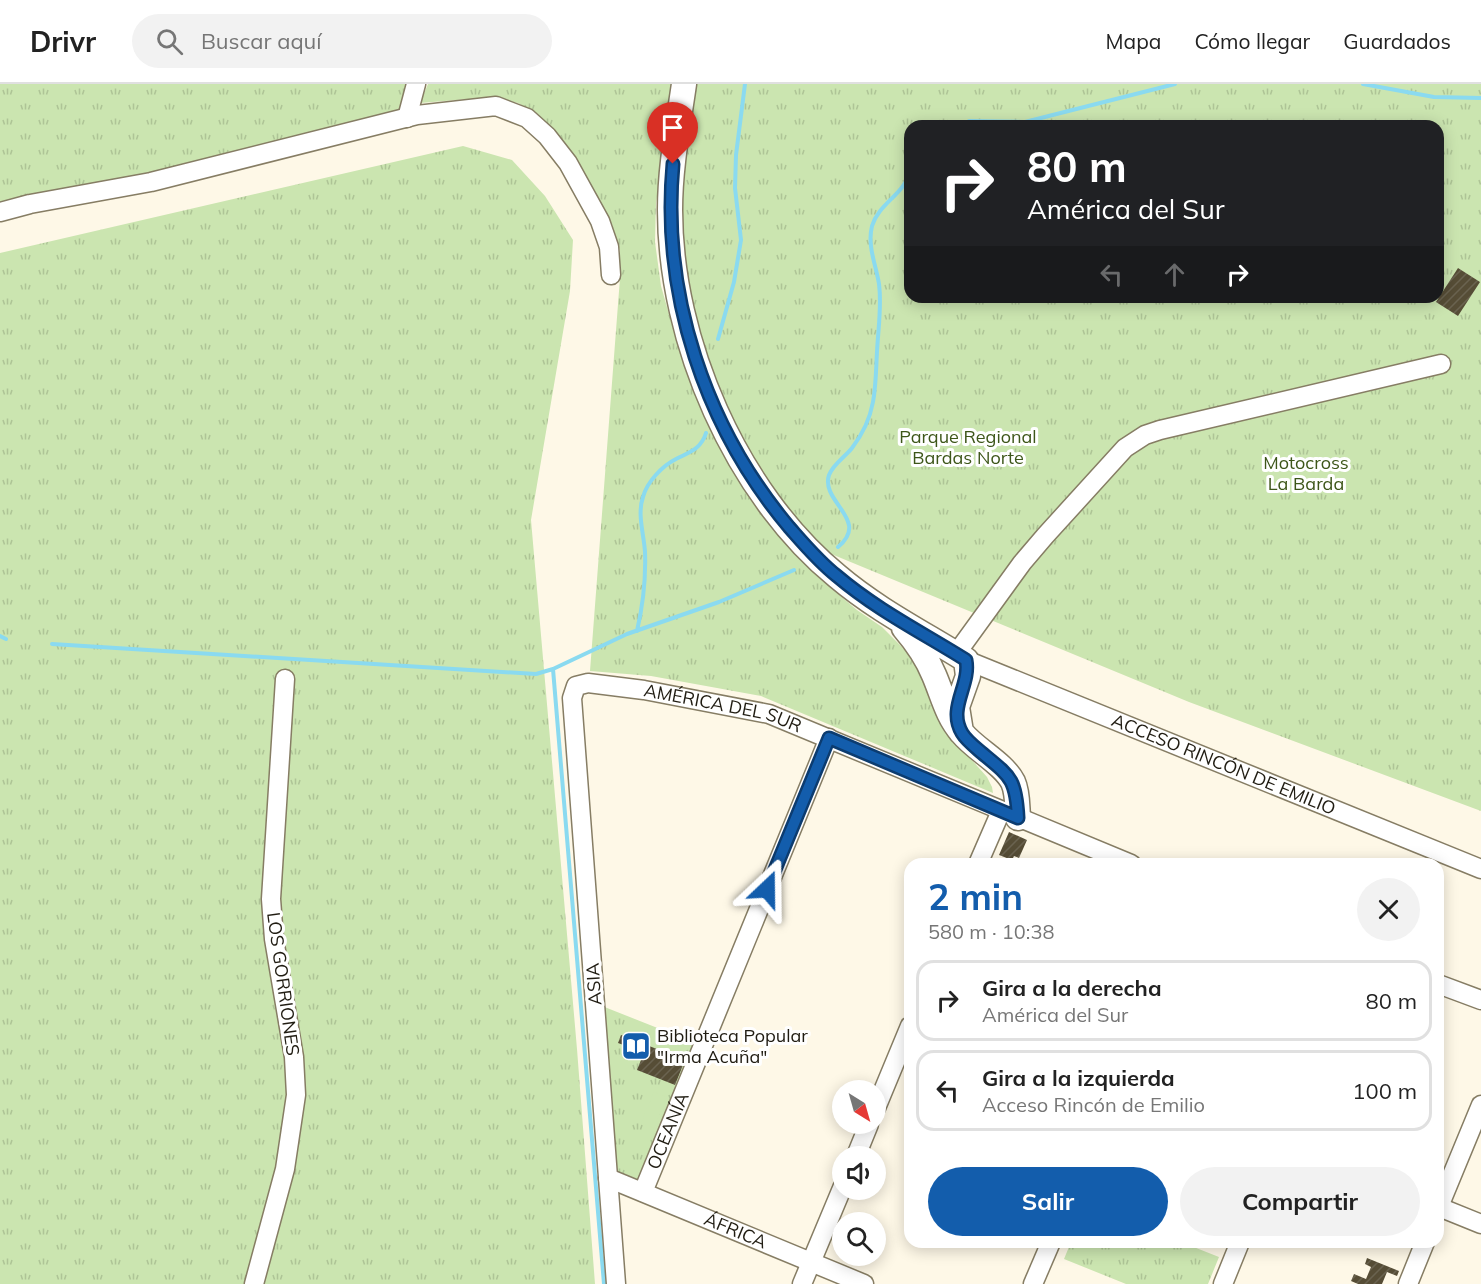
<!DOCTYPE html>
<html lang="es">
<meta charset="utf-8">
<style>
:root{--surface:#fff;--page:#f2f2f2;--text:#222;--muted:#767676;--line:#e0e0e0;--accent:#135dac}
body{margin:0;font-family:Mulish,sans-serif;background:var(--page);color:var(--text);height:100vh;display:flex;flex-direction:column;font-size:22px;white-space:nowrap}
*{box-sizing:border-box;margin:0}
p{font-size:20px;color:var(--muted)}
.icon{flex:none;width:33px;height:33px;fill:none;stroke:currentColor;stroke-width:2;stroke-linecap:round;stroke-linejoin:round}
.map{position:relative;flex:1;overflow:hidden}
.sheet{position:absolute;left:904px;top:774px;width:540px;height:390px;display:flex;flex-direction:column;background:var(--surface);border-radius:18px;box-shadow:0 3px 15px #0003}
.sheet>*{flex:none}
.hud{position:absolute;left:904px;top:36px;width:540px;height:183px;border-radius:18px;box-shadow:0 3px 15px #0003;background:#202124;color:#fff;overflow:hidden}
.needle{width:39px;rotate:143deg}
.buttons{position:absolute;left:832px;top:996px;display:grid;gap:12px}
.buttons a{display:grid;place-items:center;width:54px;height:54px;border-radius:50%;background:var(--surface);box-shadow:0 3px 15px #0003;font-size:30px}
.pin{position:absolute;display:grid;place-items:center;width:51px;height:51px;color:#fff;margin:-62px -26px;border-radius:50% 50% 50% 0;rotate:-45deg;box-shadow:0 0 6px #0007}
.pin .icon{rotate:45deg}
.me{position:absolute;width:66px;margin:-33px;rotate:23deg;stroke-linejoin:round;filter:drop-shadow(0 0 4px #0008)}
.turn{display:flex;align-items:center;gap:21px;height:126px;padding:0 24px;font-size:27px}
.turn .icon{width:78px;height:78px;stroke-width:2.5}
.turn b{display:block;font-size:42px;line-height:51px}
.lanes{display:flex;align-items:center;height:57px;padding:0 24px;background:#0003;justify-content:center;gap:30px;direction:ltr}
.lanes .off{opacity:.35}
.round{display:grid;place-items:center;flex:none;width:63px;height:63px;border-radius:32px;background:var(--page)}
.headline{display:flex;align-items:center;justify-content:space-between;height:102px;padding:0 24px}
h1{font-size:36px;font-weight:700;line-height:45px;color:var(--accent)}
.action{display:flex;gap:12px;margin-top:auto;padding:12px 24px}
.action a{flex:1;height:69px;border-radius:36px;background:var(--accent);color:#fff;font-size:24px;font-weight:700;line-height:69px;text-align:center}
.action a+a{background:var(--page);color:var(--text)}
ul{padding:0;list-style:none}
li{display:flex;align-items:center;gap:18px;height:81px;margin:0 12px 9px;padding:0 12px;border:3px solid var(--line);border-radius:18px}
li div{flex:1}
li b{display:block;font-size:22px}
li em{font-style:normal}
header{display:flex;align-items:center;gap:36px;box-sizing:border-box;height:84px;padding:0 30px;background:var(--surface);border-bottom:2px solid var(--line)}
header strong{font-size:28px}
nav{display:flex;gap:33px;margin-inline-start:auto;font-size:21px}
.search{width:420px;height:54px;background:var(--page);display:flex;align-items:center;gap:15px;box-sizing:border-box;padding:0 21px;border-radius:33px;color:var(--muted);font-size:22px}
.map>svg:first-child{display:block}
.grass{fill:url(#grass-tufts);fill-rule:evenodd}
.pitch{fill:#cbe5b0}
.lines{fill:none;stroke-linecap:round;stroke-linejoin:round}
.stream{stroke:#8adaf0;stroke-width:4}
.building{fill:url(#building-hatch)}
.minor-casing{stroke:#867d64;stroke-width:21}
.major-casing{stroke:#867d64;stroke-width:27}
.minor{stroke:#fff;stroke-width:18}
.major{stroke:#fff;stroke-width:24}
.route-casing{stroke:#0c3c70;stroke-width:15}
.route{stroke:#135dac;stroke-width:10}
.labels{text-anchor:middle;stroke-width:6;stroke-linejoin:round;paint-order:stroke}
.park-label{font-size:18px;fill:#3d5619;stroke:#fff}
.street-label{font-size:18px;fill:#201c12;stroke:#fff}
.poi-label{font-size:18px;fill:#201c12;stroke:#fff;text-anchor:start}
</style>
<header>
<strong>Drivr</strong>
<div class="search"><svg class="icon" aria-label="search" viewBox="0 0 24 24"><circle cx="10" cy="10" r="6"/><path d="M15 15l6 6"/></svg>Buscar aquí</div>
<nav><a>Mapa</a><a>Cómo llegar</a><a>Guardados</a></nav>
</header>
<div class="map">
<svg width="1481" height="1200" viewBox="0 0 1481 1200">
<defs>
<pattern id="grass-tufts" width="24" height="20" patternUnits="userSpaceOnUse" patternTransform="scale(1.5)"><rect width="24" height="20" fill="#cbe5b0"/><path d="M3 7l-1-3M5 7V3M7 7l1-3M15 17l-1-3M17 17v-4M19 17l1-3" fill="none" stroke="#aec496"/></pattern>
<pattern id="building-hatch" width="6" height="6" patternUnits="userSpaceOnUse" patternTransform="scale(1.5)"><rect width="6" height="6" fill="#564d36"/><path d="M-1 1l2-2M0 6l6-6M5 7l2-2" fill="none" stroke="#6a6350"/></pattern>
</defs>
<rect width="100%" height="100%" fill="#fef8e7"/>
<path class="grass" d="M0 0H416L407 34 0 128Z
M428 0H673L656 119 655 158 661 202 673 244 734 390 757 425 783 457 818 493 857 526 882 543 905 566 921 590 962 665 987 693 992 703 993 709 761 612 651 592 590 587 620 194V167L612 140 555 49 538 30 518 19 494 13 420 19Z
M693 0H1481V727L1189 618 824 467 760 392 702 271 677 133ZM910 42H1438V213H910Z
M463 62 512 76 545 112 573 156 570 207 531 436 577 965 595 1200H0V169Z
M602 922 698 960 641 1098 616 1091Z
M1071 1158H1181L1219 1173 1208 1200H1126L1064 1175Z"/>
<path class="pitch" d="M654 1008 667 1013 654 1044 641 1039Z"/>
<g class="lines">
<path class="stream" d="M1363 0 1434 13 1481 14
M969 37 1025 38 1175 0
M718 255 734 198 741 156 735 104 736 71 745 0
M838 463C871 436 820 418 829 391 833 380 845 373 852 364 862 351 870 334 873 318 876 302 876 285 877 268 878 246 882 222 879 200 876 181 867 162 872 142 879 119 905 110 910 87
M637 547C643 521 646 495 645 468 644 451 637 430 643 413 647 398 662 382 676 375 690 368 701 365 706 349
M0 552 6 555
M52 560 536 590 553 585 627 550 719 518 794 486
M553 585 604 1200"/>
</g>
<path class="building" d="M1458 184 1480 198 1458 232 1436 218Z
M1009 748 1027 756 1019 774 1014 772 1012 776 999 771Z
M621 951 685 976 675 1001 637 986 641 976 626 970 629 963 618 959Z
M1367 1174 1399 1187 1397 1192 1387 1188 1382 1200H1358L1351 1197 1354 1190 1366 1195 1371 1183 1365 1180Z"/>
<g class="lines">
<g class="minor-casing">
<g id="minor">
<path d="M407 34 416 0"/>
<path d="M0 128 30 120 151 98 417 31 496 22 527 34 547 52 568 79 600 137 609 163 611 191"/>
<path d="M956 570 1022 479 1045 452 1125 364 1145 351 1160 346 1441 280"/>
<path id="s1" d="M966 576 1481 785"/>
<path d="M978 780 1001 727"/>
<path d="M1438 900 1481 916"/>
<path d="M876 1024 910 942"/>
<path d="M856 1072 869 1040"/>
<path id="s2" d="M608 1094 864 1200"/>
<path id="s3" d="M643 1108 829 654"/>
<path d="M1439 1123 1481 1140"/>
<path d="M1438 1125 1481 1021"/>
<path d="M254 1200 285 1085 296 1011 294 973 274 855 271 815 285 595"/>
<path id="s4" d="M616 1200 572 614 576 602 588 599 644 606 769 630 1131 780"/>
<path d="M802 1200 843 1102"/>
<path d="M1033 1200 1051 1158"/>
<path d="M1223 1200 1240 1158"/>
<path d="M1408 1200 1425 1158"/>
</g>
</g>
<g class="major-casing">
<path id="major" d="M684 0C678 42 670 84 670 126 670 257 736 409 837 492 877 526 923 549 966 576L968 592 957 623 961 648
M904 544C916 558 927 574 934 591 943 612 947 632 962 649 976 666 1003 679 1013 698 1018 709 1017 722 1018 734"/>
</g>
<use href="#minor" class="minor"/>
<use href="#major" class="major"/>
</g>
<g class="lines">
<g class="route-casing">
<path id="route" d="M673 80C661 210 705 343 789 443 804 460 819 478 837 492 877 526 923 549 966 576 971 601 947 624 962 649 966 656 975 663 982 669 1011 693 1016 695 1018 734L829 654 767 805"/>
</g>
<use href="#route" class="route"/>
</g>
<defs>
<g id="library-square" transform="scale(1.5)"><rect x="-9" y="-9" width="18" height="18" rx="4" fill="#135dac" stroke="#fff"/><path d="M-6-4Q-3-5.5-.7-3.5V5Q-3 3-6 4ZM6-4Q3-5.5 .7-3.5V5Q3 3 6 4Z" fill="#fff"/></g>
</defs>
<g fill-rule="evenodd">
<use href="#library-square" x="636" y="962"/>
</g>
<g class="labels">
<g class="park-label">
<text x="968" y="359">Parque Regional<tspan x="968" dy="21">Bardas Norte</tspan></text>
<text x="1306" y="385">Motocross<tspan x="1306" dy="21">La Barda</tspan></text>
</g>
<g class="street-label">
<text dy="6" stroke="none"><textPath href="#s4" startOffset="750">AMÉRICA DEL SUR</textPath></text>
<text dy="6" stroke="none"><textPath href="#s1" startOffset="278">ACCESO RINCÓN DE EMILIO</textPath></text>
<text transform="translate(283 900) rotate(82)" y="6">LOS GORRIONES</text>
<text transform="translate(594 900) rotate(-94)" y="6">ASIA</text>
<text dy="6" stroke="none"><textPath href="#s3" startOffset="66">OCEANÍA</textPath></text>
<text dy="6" stroke="none"><textPath href="#s2" startOffset="138">ÁFRICA</textPath></text>
</g>
<g class="poi-label">
<text x="657" y="958">Biblioteca Popular<tspan x="657" dy="21">"Irma Acuña"</tspan></text>
</g>
</g>
</svg>
<div class="buttons">
<a><svg class="needle" viewBox="-14 -14 28 28"><path d="M0-13l5 13h-10z" fill="#e53935"/><path d="M0 13l5-13h-10z" fill="#767676"/></svg></a>
<a><svg class="icon" aria-label="sound" viewBox="0 0 24 24"><path d="M4 9h4l5-4v14l-5-4H4zM17 9q2 3 0 6"/></svg></a>
<a><svg class="icon" aria-label="search" viewBox="0 0 24 24"><circle cx="10" cy="10" r="6"/><path d="M15 15l6 6"/></svg></a>
</div>
<div class="pin" style="left:673px;top:80px;background:#d93025"><svg class="icon" aria-label="arrive" viewBox="0 0 24 24"><path d="M6 21V4h12l-3 4 3 4H6"/></svg></div>
<svg class="me" style="left:767px;top:805px" viewBox="-20 -20 40 40"><path d="M0-17L14 15 0 8-14 15z" fill="#135dac" stroke="#fff" stroke-width="4"/></svg>
<div class="hud">
<div class="turn"><svg class="icon" aria-label="right" viewBox="0 0 24 24"><path d="M7 20v-9h11M14 6l5 5-5 5"/></svg><div><b>80 m</b>América del Sur</div></div>
<div class="lanes"><svg class="icon off" aria-label="left" viewBox="0 0 24 24"><path d="M17 20v-9H6M10 6l-5 5 5 5"/></svg><svg class="icon off" aria-label="ahead" viewBox="0 0 24 24"><path d="M12 20V5M6 11l6-6 6 6"/></svg><svg class="icon" aria-label="right" viewBox="0 0 24 24"><path d="M7 20v-9h11M14 6l5 5-5 5"/></svg></div>
</div>
<section class="sheet">
<div class="headline"><div><h1>2 min</h1><p>580 m · 10:38</p></div><a class="round"><svg class="icon" aria-label="close" viewBox="0 0 24 24"><path d="M6 6l12 12M18 6L6 18"/></svg></a></div>
<ul>
<li><svg class="icon" aria-label="right" viewBox="0 0 24 24"><path d="M7 20v-9h11M14 6l5 5-5 5"/></svg><div><b>Gira a la derecha</b><p>América del Sur</p></div><em>80 m</em></li>
<li><svg class="icon" aria-label="left" viewBox="0 0 24 24"><path d="M17 20v-9H6M10 6l-5 5 5 5"/></svg><div><b>Gira a la izquierda</b><p>Acceso Rincón de Emilio</p></div><em>100 m</em></li>
</ul>
<div class="action"><a>Salir</a><a>Compartir</a></div>
</section>
</div>
